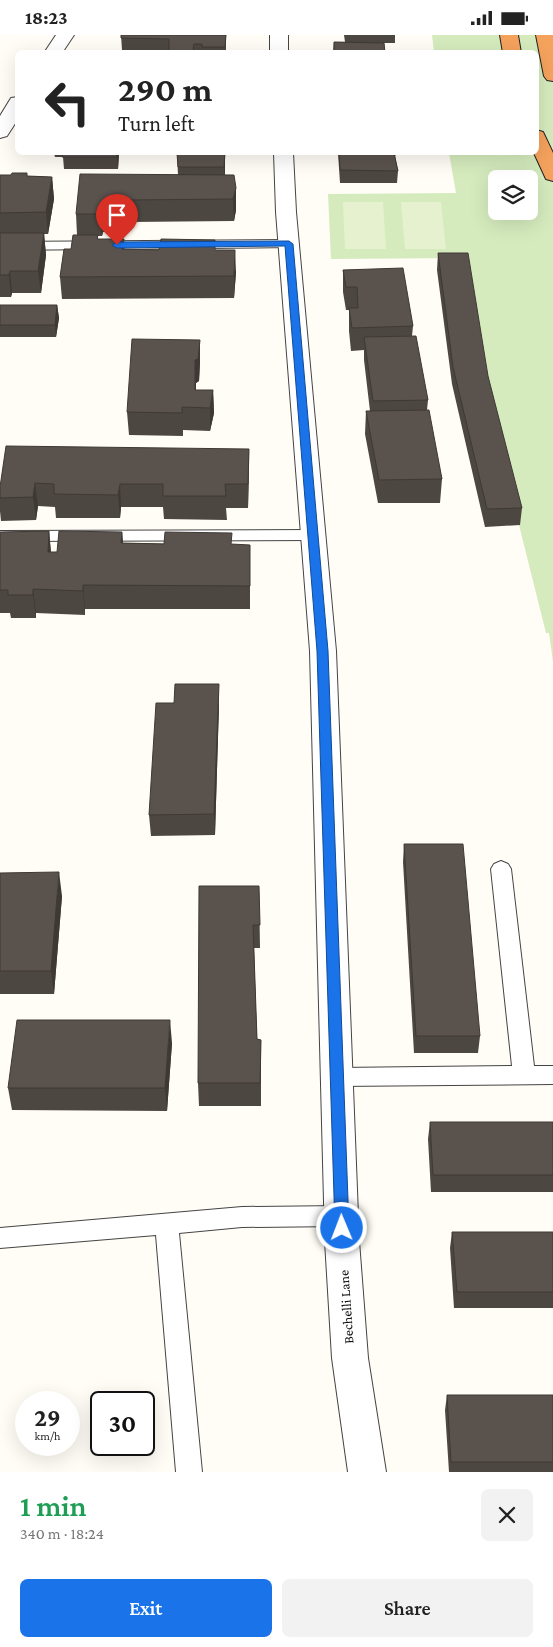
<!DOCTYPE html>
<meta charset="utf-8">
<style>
:root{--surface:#fff;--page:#f2f2f2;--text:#222;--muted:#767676;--accent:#1a73e8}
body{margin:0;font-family:"Crimson Pro",serif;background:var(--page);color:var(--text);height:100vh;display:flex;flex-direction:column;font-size:19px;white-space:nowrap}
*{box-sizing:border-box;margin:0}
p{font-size:16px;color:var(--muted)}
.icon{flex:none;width:28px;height:28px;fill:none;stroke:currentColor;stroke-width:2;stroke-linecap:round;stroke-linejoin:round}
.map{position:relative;height:1437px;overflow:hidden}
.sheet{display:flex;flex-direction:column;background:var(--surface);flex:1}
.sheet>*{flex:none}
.top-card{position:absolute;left:15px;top:15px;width:524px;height:105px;border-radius:8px;box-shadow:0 5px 20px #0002;background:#fff;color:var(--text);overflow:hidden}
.tools{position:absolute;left:488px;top:135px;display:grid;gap:10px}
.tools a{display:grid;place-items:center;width:50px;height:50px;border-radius:8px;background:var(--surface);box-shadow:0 5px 20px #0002;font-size:25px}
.speed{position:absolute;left:15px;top:1356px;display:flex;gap:10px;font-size:25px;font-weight:700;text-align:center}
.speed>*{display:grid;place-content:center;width:65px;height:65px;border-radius:50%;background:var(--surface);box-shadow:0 5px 20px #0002;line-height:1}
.speed small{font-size:12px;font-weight:400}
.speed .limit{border:2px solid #111;border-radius:8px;background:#fff;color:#111}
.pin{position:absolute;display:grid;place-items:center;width:42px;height:42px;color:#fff;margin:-51px -21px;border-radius:50% 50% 50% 0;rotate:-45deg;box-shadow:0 0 5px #0007}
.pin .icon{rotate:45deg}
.me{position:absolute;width:55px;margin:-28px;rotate:359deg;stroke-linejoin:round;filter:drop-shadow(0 0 4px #0008)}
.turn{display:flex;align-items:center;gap:18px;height:105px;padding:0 20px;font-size:22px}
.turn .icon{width:65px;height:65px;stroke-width:2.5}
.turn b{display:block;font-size:35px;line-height:42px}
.round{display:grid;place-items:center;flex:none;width:52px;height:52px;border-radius:8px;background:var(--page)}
.overview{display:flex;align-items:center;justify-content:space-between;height:85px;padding:0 20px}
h1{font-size:30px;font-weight:600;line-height:38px;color:#1e9e55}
.action{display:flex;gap:10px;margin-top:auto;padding:10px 20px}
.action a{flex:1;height:58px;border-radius:8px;background:var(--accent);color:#fff;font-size:20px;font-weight:600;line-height:58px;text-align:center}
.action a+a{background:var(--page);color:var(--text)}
.status{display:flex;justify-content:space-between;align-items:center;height:35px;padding:0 25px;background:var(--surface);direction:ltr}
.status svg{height:14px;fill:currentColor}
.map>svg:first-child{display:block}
.green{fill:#d5ebbd;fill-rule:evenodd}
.pitch{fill:#e6f2cf}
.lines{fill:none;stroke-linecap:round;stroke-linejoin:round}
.lane-casing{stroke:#444;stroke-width:2}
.street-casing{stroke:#444;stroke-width:2}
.highway-casing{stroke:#222;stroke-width:2}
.lane{fill:#fff;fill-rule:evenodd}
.street{fill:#fff;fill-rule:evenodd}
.highway{fill:#f5a25d;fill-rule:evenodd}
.wall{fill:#4d4742}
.shaded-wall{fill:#3f3936}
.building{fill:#5a524d;stroke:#3f3936}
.route{fill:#1a73e8;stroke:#114b97}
.labels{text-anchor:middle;stroke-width:5;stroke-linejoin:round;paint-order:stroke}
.street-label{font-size:14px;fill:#111;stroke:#fff}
</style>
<div class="status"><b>18:23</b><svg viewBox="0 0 49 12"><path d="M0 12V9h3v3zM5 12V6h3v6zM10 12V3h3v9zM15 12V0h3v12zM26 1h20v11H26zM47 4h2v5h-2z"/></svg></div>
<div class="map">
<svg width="553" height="1437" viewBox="0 0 553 1437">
<rect width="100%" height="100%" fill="#fffdf5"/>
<path class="green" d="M432 0H553V627L549 598H546L486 358 465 223 331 224 328 159 456 158 449 118H536V18L434 17ZM496 144H529V176H496Z"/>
<path class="pitch" d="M343 167H383L386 214H345Z
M401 167H441L446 214H405Z"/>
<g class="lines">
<g class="lane-casing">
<path id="lane" d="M289 205 294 206 296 209 294 212 0 215V207Z
M314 495 320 496 322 500 320 504 314 505 0 506V496Z
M501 826 508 829 511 834 534 1031H553V1049L337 1051 329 1048 326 1042 329 1036 337 1033 512 1031 491 834 494 829Z
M342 1171 350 1174 354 1181 350 1188 342 1191 242 1192 179 1198 202 1437H176L156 1200 0 1213V1193L242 1172Z"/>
</g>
<g class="street-casing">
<path id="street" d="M56 0H74L62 18H44Z
M270 0H288V18H270Z
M18 62V84L7 101 0 103V81L11 63Z
M274 118H293L296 177 336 616 359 1206 368 1323 386 1437H348L332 1323 325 1206 310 616 276 177Z"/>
</g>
<g class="highway-casing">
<path id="highway" d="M500 0H518L521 18H503Z
M536 0H553V46L547 45 544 41Z
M536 95 543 97 553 118V146L546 144 534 118H536Z"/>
</g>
<use href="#lane" class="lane"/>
<use href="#street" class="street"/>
<use href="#highway" class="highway"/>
</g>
<path class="wall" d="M121 0H226V18H169V16L122 15Z
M344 0H395V8H384L385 18H333L334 7H345Z
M54 118H119L118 134H64L63 122H55Z
M177 118H225V140L236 153V175L234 186 129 187V196L103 197 102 201H98V204L125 214 216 215 236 237 234 263 62 264 60 242 71 214 77 200 76 179 178 140Z
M338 118H398L395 121 398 136 397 148H340Z
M27 138V141L52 142 54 164 48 199H44L46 220 41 258H12L11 262H0V140H11Z
M438 218 522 473 520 490 485 492 452 349 437 235Z
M343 235 413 291 412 301 428 365 427 375 442 444 440 468H378L365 399 366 376H370L364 325V315L351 316 349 296V275H346L343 257Z
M0 270H57L59 283 56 302H0Z
M200 327 199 346 196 348V355H213L214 378 210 396 183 395V401L129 400 127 377Z
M249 414 248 473H226L227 485 164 484 163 472H121L120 483H56L55 472 38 471 36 485 1 486 0 476V452Z
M49 496 51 517H57L122 497 123 508 250 510V574H85V580L36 578V583H11L10 578H0V497Z
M174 668 219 669 215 800 151 801 149 780Z
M404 809 480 1001 478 1018H414L403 827Z
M0 838 62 861 54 959H0Z
M259 851 260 913H254L257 1004 261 1005V1071H199L198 1048Z
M172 1008 167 1076 12 1075 8 1053Z
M430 1087H553V1157H431L428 1104Z
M452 1197H553V1273H454L450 1213Z
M447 1360H553V1437H449L445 1375Z"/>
<path class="shaded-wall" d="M117 118H119L118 134 117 122Z
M225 118V144L224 132Z
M52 142 54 164 48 199 46 177Z
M236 153V175L234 186 233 164Z
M128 165 129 187V196L127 174Z
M101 174 103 197 102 201 100 179Z
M44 198 46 220 41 258 38 236Z
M124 204 125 226 122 214Z
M235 215 236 237 234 263V241Z
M10 236 12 258 11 262 9 240Z
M57 270 59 283 56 302 55 290Z
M200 305V327L199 346 196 348V372L195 355V325Z
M213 355 214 378 210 396V373Z
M249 414V437L248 473V449Z
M35 448 38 471 36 485 33 462Z
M120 449 121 472 120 483 118 460Z
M49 496 51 519 48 517Z
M122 497 124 520 121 508Z
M83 550 85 574V580L83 556Z
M33 554 36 578V583L33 560Z
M219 649V669L215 800 214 779Z
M59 837 62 861 54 959 51 936Z
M170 985 172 1008 167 1076 165 1053Z"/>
<path class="building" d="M121 0H226L225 12H202V9H194L193 16H169V4L121 3Z
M334 7 384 8 385 18H334Z
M63 118H117V122H62Z
M177 118H225L224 132H178Z
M339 118H394L398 136 340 135Z
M12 138H27V141L52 142 46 177 0 178V140H11Z
M80 139 234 140 236 153 233 164 128 165 127 174H101L100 179H76Z
M0 198H44L38 236H10L9 240H0Z
M73 200H98L97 204H124L122 214 159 215 161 204 215 205V215H235L234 241 60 242 64 214H71Z
M438 218H468L488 341 522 473 487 474 453 332Z
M403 233 413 291 352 293 349 273H358L357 252H346L343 235Z
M0 270H57L55 290H0Z
M416 301 428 365 373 366 364 302Z
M132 304 200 305 198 324 195 325V355H213L210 373 182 372V378L127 377Z
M429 375 442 444 379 445 366 376Z
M6 411 249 414 248 449H225L226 461H163V449H120L118 460 54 459V449L35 448 33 462 0 463V452Z
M49 496 48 517H57L59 496 122 497 121 508 164 509 165 497 232 498 231 509 250 510V551L83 550V556L33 554V560H8V555H0V497Z
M175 649H219L214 779 149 780 156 668H174Z
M404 809H463L480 1001H416Z
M59 837 51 936H0V838Z
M199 851H259L260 890H253L257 1004 261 1005 260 1048H198Z
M17 985H170L165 1053H8Z
M430 1087H553V1140H433Z
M452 1197H553V1257H457Z
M447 1360H553V1427H451Z"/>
<path class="route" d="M289 206 293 209 328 616 349 1193 347 1198 342 1199 337 1198 335 1193 317 616 285 211 117 213 112 210 117 207Z"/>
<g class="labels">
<g class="street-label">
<text transform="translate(346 1272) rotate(-94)" y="5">Bechelli Lane</text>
</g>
</g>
</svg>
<div class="tools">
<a><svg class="icon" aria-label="layers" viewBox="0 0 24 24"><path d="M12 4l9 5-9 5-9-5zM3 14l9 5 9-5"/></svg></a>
</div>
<div class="speed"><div>29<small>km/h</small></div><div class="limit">30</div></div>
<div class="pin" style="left:117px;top:210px;background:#d93025"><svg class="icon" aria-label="arrive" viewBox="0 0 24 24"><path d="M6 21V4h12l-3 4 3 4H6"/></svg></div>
<svg class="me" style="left:342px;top:1193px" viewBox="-20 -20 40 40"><circle r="17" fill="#1a73e8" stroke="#fff" stroke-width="3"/><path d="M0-11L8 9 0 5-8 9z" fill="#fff"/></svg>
<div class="top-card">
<div class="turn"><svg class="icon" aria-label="left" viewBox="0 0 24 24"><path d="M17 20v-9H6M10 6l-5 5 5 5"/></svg><div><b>290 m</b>Turn left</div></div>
</div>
</div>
<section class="sheet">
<div class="overview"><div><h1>1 min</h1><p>340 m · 18:24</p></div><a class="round"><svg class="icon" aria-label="close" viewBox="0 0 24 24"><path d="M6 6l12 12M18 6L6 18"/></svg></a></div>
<div class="action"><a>Exit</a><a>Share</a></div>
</section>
